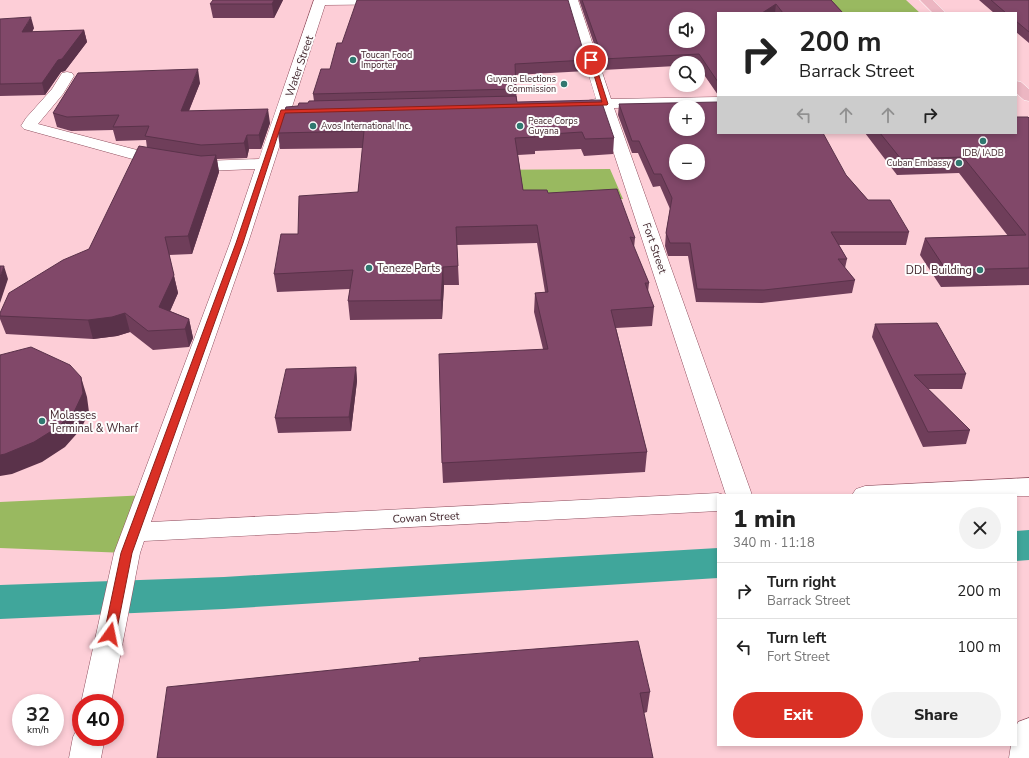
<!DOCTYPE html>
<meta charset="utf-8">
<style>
:root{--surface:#fff;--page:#f2f2f2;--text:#222;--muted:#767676;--line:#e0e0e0;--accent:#d93025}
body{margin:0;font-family:"Nunito Sans",sans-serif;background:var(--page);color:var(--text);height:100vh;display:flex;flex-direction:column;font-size:15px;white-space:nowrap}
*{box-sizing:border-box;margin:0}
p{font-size:13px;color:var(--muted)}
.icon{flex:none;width:22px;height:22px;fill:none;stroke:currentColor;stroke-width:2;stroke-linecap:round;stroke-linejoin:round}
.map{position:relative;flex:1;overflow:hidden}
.panel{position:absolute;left:717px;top:494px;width:300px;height:252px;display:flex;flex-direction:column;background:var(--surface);border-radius:0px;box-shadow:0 2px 6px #0003}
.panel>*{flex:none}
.guide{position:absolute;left:717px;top:12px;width:300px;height:122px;border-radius:0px;box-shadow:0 2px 6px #0003;background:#fff;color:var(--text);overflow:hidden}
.controls{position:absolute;left:669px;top:12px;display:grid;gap:8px}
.controls a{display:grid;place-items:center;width:36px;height:36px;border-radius:50%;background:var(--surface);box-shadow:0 2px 6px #0003;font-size:20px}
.speed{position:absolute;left:12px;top:694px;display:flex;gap:8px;font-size:20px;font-weight:700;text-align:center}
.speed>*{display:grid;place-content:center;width:52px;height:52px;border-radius:50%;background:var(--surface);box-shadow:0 2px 6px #0003;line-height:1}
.speed small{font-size:10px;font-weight:400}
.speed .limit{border:6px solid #d22;background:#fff;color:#111}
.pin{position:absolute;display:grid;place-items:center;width:34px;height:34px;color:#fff;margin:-17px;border:2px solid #fff;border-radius:50%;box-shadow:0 1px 4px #0007}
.me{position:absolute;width:44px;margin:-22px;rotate:12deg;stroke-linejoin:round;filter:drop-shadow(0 0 3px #0008)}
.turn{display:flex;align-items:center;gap:14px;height:84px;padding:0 16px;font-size:18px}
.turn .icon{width:52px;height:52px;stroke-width:2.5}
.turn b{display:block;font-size:28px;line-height:34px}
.lanes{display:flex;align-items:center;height:38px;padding:0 16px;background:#0003;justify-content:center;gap:20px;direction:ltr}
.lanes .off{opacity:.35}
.round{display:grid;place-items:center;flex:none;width:42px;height:42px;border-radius:21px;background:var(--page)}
.summary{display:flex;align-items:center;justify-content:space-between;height:68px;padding:0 16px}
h1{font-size:24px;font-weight:800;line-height:30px}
.primary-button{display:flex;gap:8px;margin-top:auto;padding:8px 16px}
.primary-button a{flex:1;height:46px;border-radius:24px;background:var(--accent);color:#fff;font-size:16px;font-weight:800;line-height:46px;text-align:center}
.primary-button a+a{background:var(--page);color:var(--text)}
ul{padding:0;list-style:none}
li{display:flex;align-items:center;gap:12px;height:56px;padding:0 16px;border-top:1px solid var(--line)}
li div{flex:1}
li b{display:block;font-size:15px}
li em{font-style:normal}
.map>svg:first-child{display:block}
.green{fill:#99b960}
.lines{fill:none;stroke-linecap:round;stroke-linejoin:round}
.canal{fill:#40a69b;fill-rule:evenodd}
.minor-casing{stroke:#8f4e5e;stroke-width:1}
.major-casing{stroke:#fff;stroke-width:1}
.minor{fill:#fff;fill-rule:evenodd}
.major{fill:#ecb6c2;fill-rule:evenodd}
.wall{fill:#6f3e5a}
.shaded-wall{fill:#5a324a}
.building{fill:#814869;stroke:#5a324a;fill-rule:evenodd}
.route{fill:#d93025;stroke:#8d1f18}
.poi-dot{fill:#307870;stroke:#fdfdfd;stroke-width:1.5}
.labels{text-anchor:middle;stroke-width:4;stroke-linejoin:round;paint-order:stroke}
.far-poi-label{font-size:9px;fill:#3c1f26;stroke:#fdfdfd;text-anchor:start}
.street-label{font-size:11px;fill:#3c1f26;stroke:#fdfdfd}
.poi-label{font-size:11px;fill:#3c1f26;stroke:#fdfdfd;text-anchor:start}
</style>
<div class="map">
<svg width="1029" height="758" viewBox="0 0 1029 758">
<rect width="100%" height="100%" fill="#fdced7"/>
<path class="green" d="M759 0H906L920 13H769Z
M610 169 623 199 458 202 459 170Z
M148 495 127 553 0 548V502Z"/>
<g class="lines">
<path class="canal" d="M1029 530V560L1016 561V531Z
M718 548V578L224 609 0 619V585L224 577Z"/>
<g class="minor-casing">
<path id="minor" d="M314 0H415L413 3 409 4 325 5 248 243 151 522 718 493 724 495H718V511L144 541 140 553 111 703H81L114 553 230 243 255 169 204 171 136 160 24 129 21 126 26 118 52 89 62 73 67 72 72 73 74 76 63 94 38 124 137 150 204 161 259 159Z
M566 0H578L611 99 718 97V105L614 108 752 495H726L599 108 586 107 584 104 586 101 596 99Z
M1029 478V496L852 495 856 489 865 486Z
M1029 718V758H1009L1011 745H1016V727L1018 722Z
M81 726V737H105L101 758H69L73 737 78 727Z"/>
</g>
<g class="major-casing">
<path id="major" d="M920 0H933L946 13H933Z
M1016 81 1021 82 1029 89V101L1024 100 1016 93Z"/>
</g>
<use href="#minor" class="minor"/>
<use href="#major" class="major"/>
</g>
<path class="wall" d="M283 0 274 18H213L210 4Z
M579 0H831L843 13H718V95L698 66V63H676V66L603 70Z
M979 0H1029V43L1016 32V13H994Z
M0 19 34 28 32 32 84 30 87 42 65 71 61 72 45 95 0 96Z
M342 43 586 60V71L515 75 517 102 614 138 613 154 584 156 581 149 535 151V154L518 155 523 190 548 193 635 238 634 248 649 283 648 292 654 307 652 326 616 328 647 452 645 472 443 483 442 463 543 349 534 312 535 293 545 292 537 243 457 245 459 285H444L442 319 350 320 348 301 350 289 277 292 274 274 298 234 358 192 363 148 280 149 278 133 298 106 314 101 313 94 330 69Z
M200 83 189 111 270 123 261 149H249L247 158 217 159 219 172 192 254 169 255 178 293 170 311 189 319 193 338 189 347 153 350 130 332 117 336 93 339 6 334 0 319V313L89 249 147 148 146 140 116 141 113 130 71 131 57 127 53 113Z
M619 104 846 175 868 200 909 232 906 245H839L847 259 845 268 855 280 852 293 762 303 696 302 688 256H668L665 246 666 233 670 209 660 186 653 187 638 153H632L618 115Z
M1029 118V285L941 287 920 255 925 238 1008 236 959 173 897 175 865 133H1016Z
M875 324 966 374 962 389H928L970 430 966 444 923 447 872 337Z
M356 367 357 381 351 431 278 433 275 418Z
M420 661 650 692 647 712 644 713Z"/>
<path class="shaded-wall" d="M274 0H283L274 18 272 4Z
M776 4 775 13H762Z
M31 17 34 28 26 43 22 32Z
M84 30 87 42 65 71 61 72 45 95 42 83 58 60Z
M198 69 200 83 183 125 181 111Z
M268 109 270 123 261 149 259 135Z
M247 135 249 149 247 158 244 143Z
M216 155 219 172 192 254 188 236Z
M165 237 178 293 164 325 159 307Z
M4 266 8 279 0 303V277Z
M443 267 444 285 442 319 441 300Z
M125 313 130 332 117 336 93 339 88 320Z
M189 319 193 338 189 347 185 329Z
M356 367 357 381 351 431 349 417Z
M81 377 87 397 89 412 81 429 65 447 42 462 12 474 0 476V455Z"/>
<path class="building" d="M213 0H274L272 4H210Z
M357 0H568L586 60 515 64 516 89 313 94 321 69H330L337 43H342Z
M582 0H831L843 13H783L776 4 762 13H718V82L699 54 603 59ZM676 19H698V41H676Z
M991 0H1029V32L1016 21V13H1006Z
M31 17 22 32 84 30 62 59 58 60 42 83 0 84V19Z
M198 69 181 111 268 109 259 135H247L244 143 201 145 145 136 149 126 113 127 119 115 67 117 53 113 78 73Z
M516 96 517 102 601 100 614 138 585 139 582 132 535 135V137L515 138 523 190H547L548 193 617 189 635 238 630 237 649 283H645L654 307 611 310 647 452 442 463 439 354 548 349 535 293 548 292 537 225 456 227 458 266 443 267 441 300 348 301 353 270 274 274 281 234H298L299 196 358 192 364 131 278 133 286 107 298 106 299 103H308L309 101Z
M718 102V133H823L846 175 868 200H890L909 232H831L847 259H838L855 280 764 290 697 289 690 243H670L666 233 672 198 661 174H654L639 141H632L619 104ZM676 107H698V129H676ZM676 151H698V173H676Z
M1016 117H1028L1029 118V268L946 270 925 238 1026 235 963 157 901 159 880 133H1016Z
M139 146 201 156 216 155 188 236 165 237 174 275 159 307 189 319 185 329 148 331 125 313 112 317 88 320 0 316V313L9 293 63 260 89 249Z
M0 266H4L0 277Z
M937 323 966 374 914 375 970 430 928 432 875 324Z
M31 347 70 365 81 377 83 393 75 410 58 427 34 442 5 454 0 455V355Z
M356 367 349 417 275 418 286 369Z
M638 641 650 692 640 693 653 758H157L167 687 420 661 419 658Z"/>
<path class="route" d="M589 58 594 60 608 104 607 105 285 113 243 243 132 553 116 634 114 638 110 639 106 638 104 634 121 553 236 243 281 110 602 102Z"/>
<g class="poi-dot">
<circle cx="353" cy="60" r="4"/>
<circle cx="564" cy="84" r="4"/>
<circle cx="313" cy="126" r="4"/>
<circle cx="520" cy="126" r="4"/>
<circle cx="983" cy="141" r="4"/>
<circle cx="959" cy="163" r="4"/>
<circle cx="369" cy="268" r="4"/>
<circle cx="980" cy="270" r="4"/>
<circle cx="42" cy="421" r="4"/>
</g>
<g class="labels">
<g class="far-poi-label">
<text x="361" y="58">Toucan Food<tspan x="361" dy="10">Importer</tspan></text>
<text x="556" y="82" text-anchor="end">Guyana Elections<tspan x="556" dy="10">Commission</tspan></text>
<text x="528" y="124">Peace Corps<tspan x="528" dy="10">Guyana</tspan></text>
<text x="321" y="129">Avos International Inc.</text>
<text x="983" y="156" text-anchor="middle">IDB/ IADB</text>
<text x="951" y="166" text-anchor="end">Cuban Embassy</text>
</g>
<g class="street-label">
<text transform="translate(299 66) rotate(-71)" y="4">Water Street</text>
<text transform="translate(655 248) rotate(71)" y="4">Fort Street</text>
<text transform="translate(426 517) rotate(-3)" y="4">Cowan Street</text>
</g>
<g class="poi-label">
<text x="377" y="272">Teneze Parts</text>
<text x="972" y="274" text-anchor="end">DDL Building</text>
<text x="50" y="419">Molasses<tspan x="50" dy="13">Terminal &amp; Wharf</tspan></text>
</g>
</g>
</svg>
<div class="controls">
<a><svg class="icon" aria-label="sound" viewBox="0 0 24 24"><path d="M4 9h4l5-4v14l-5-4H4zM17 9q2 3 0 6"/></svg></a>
<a><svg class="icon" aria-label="search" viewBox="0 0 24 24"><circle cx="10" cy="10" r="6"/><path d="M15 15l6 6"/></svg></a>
<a>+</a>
<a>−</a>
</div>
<div class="speed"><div>32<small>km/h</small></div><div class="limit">40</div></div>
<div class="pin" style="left:591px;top:60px;background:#d93025"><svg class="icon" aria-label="arrive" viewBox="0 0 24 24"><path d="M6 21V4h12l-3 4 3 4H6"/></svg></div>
<svg class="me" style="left:110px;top:634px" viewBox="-20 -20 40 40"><path d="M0-17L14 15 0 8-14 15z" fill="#d93025" stroke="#fff" stroke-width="4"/></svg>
<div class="guide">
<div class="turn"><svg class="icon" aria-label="right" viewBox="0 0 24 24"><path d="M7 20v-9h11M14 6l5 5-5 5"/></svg><div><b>200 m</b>Barrack Street</div></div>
<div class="lanes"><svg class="icon off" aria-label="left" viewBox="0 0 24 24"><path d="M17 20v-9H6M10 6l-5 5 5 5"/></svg><svg class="icon off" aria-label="ahead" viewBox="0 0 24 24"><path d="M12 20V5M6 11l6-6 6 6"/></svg><svg class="icon off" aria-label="ahead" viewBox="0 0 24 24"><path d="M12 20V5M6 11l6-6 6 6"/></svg><svg class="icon" aria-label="right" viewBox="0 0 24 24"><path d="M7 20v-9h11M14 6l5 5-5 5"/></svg></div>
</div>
<section class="panel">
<div class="summary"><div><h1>1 min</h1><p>340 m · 11:18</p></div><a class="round"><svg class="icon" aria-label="close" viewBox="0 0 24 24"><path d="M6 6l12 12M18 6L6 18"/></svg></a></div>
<ul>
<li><svg class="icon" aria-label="right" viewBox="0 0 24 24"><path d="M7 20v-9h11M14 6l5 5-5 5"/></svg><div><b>Turn right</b><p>Barrack Street</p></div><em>200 m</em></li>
<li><svg class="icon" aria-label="left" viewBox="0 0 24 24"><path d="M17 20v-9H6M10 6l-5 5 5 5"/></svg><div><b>Turn left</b><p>Fort Street</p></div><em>100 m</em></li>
</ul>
<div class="primary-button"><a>Exit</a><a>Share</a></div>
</section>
</div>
